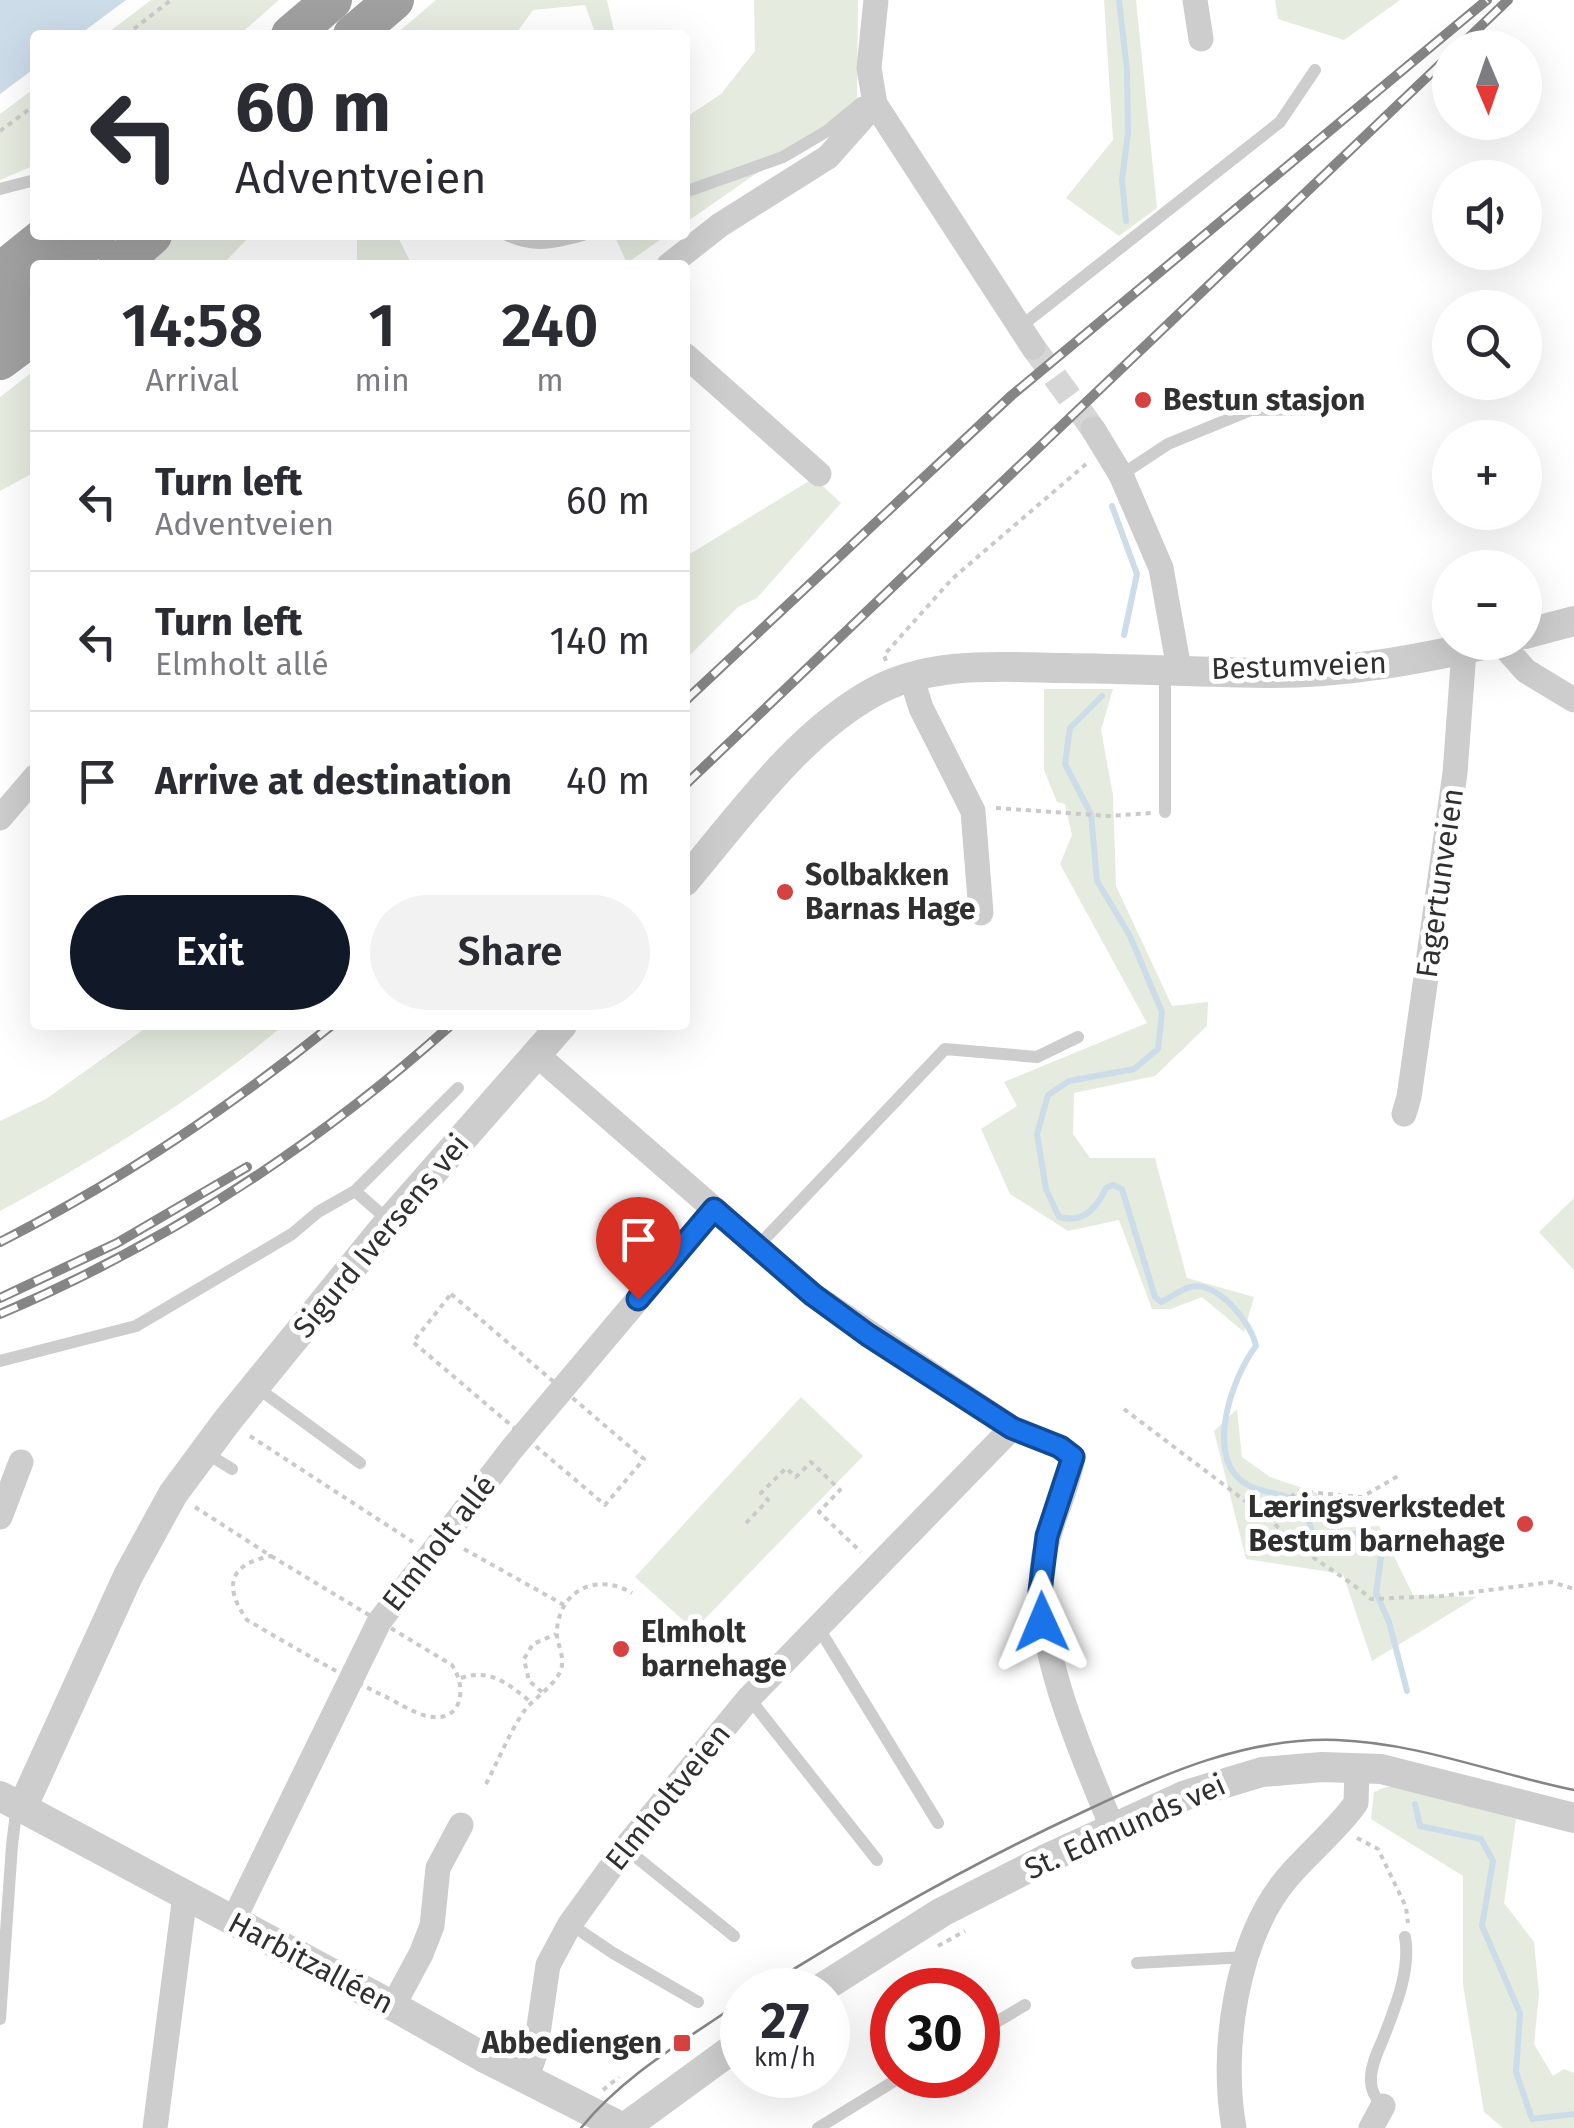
<!DOCTYPE html>
<meta charset="utf-8">
<style>
:root{--surface:#fff;--page:#f2f2f3;--text:#2b2b33;--muted:#7c7c81;--line:#e1e1e2;--accent:#111827}
body{margin:0;font-family:"Fira Sans",sans-serif;background:var(--page);color:var(--text);height:100vh;display:flex;flex-direction:column;font-size:38px;white-space:nowrap}
*{box-sizing:border-box;margin:0}
p{font-size:32px;color:var(--muted)}
.icon{flex:none;width:55px;height:55px;fill:none;stroke:currentColor;stroke-width:2;stroke-linecap:round;stroke-linejoin:round}
.map{position:relative;flex:1;overflow:hidden}
.panel{position:absolute;left:30px;top:260px;width:660px;height:770px;display:flex;flex-direction:column;background:var(--surface);border-radius:10px;box-shadow:0 10px 40px #0002}
.panel>*{flex:none}
.banner{position:absolute;left:30px;top:30px;width:660px;height:210px;border-radius:10px;box-shadow:0 10px 40px #0002;background:#fff;color:var(--text);overflow:hidden}
.needle{width:65px;rotate:178deg}
.tools{position:absolute;left:1432px;top:30px;display:grid;gap:20px}
.tools a{display:grid;place-items:center;width:110px;height:110px;border-radius:50%;background:var(--surface);box-shadow:0 10px 40px #0002;font-size:50px}
.speed{position:absolute;left:720px;top:1968px;display:flex;gap:20px;font-size:50px;font-weight:700;text-align:center}
.speed>*{display:grid;place-content:center;width:130px;height:130px;border-radius:50%;background:var(--surface);box-shadow:0 10px 40px #0002;line-height:1}
.speed small{font-size:25px;font-weight:400}
.speed .limit{border:15px solid #d22;background:#fff;color:#111}
.pin{position:absolute;display:grid;place-items:center;width:85px;height:85px;color:#fff;margin:-102px -42px;border-radius:50% 50% 50% 0;rotate:-45deg;box-shadow:0 0 10px #0007}
.pin .icon{rotate:45deg}
.me{position:absolute;width:110px;margin:-55px;rotate:359deg;stroke-linejoin:round;filter:drop-shadow(0 0 8px #0008)}
.turn{display:flex;align-items:center;gap:35px;height:210px;padding:0 40px;font-size:45px}
.turn .icon{width:130px;height:130px;stroke-width:2.5}
.turn b{display:block;font-size:70px;line-height:85px}
.eta{display:flex;justify-content:space-evenly;align-items:center;height:170px;text-align:center}
.eta b{font-size:60px;font-weight:600;line-height:70px}
.button{display:flex;gap:20px;margin-top:auto;padding:20px 40px}
.button a{flex:1;height:115px;border-radius:60px;background:var(--accent);color:#fff;font-size:40px;font-weight:600;line-height:115px;text-align:center}
.button a+a{background:var(--page);color:var(--text)}
ul{padding:0;list-style:none}
li{display:flex;align-items:center;gap:30px;height:140px;padding:0 40px;border-top:2px solid var(--line)}
li div{flex:1}
li b{display:block;font-size:38px}
li em{font-style:normal}
.map>svg:first-child{display:block}
.green{fill:#e5ebdf}
.water{fill:#cddce9}
.lines{fill:none;stroke-linecap:round;stroke-linejoin:round}
.stream{stroke:#cddce9;stroke-width:6}
.minor-tunnel{stroke:#d6d6d6;stroke-width:25;stroke-dasharray:25 12;stroke-linecap:butt}
.path{stroke:#cacaca;stroke-width:4;stroke-dasharray:5 5;stroke-linecap:butt}
.service{stroke:#cdcdcd;stroke-width:12}
.minor{stroke:#cdcdcd;stroke-width:25}
.tertiary{stroke:#cdcdcd;stroke-width:30}
.trunk{stroke:#a0a0a0;stroke-width:40}
.tram{stroke:#858585;stroke-width:2.5}
.rail-casing{stroke:#858585;stroke-width:10}
.rail{stroke:#fff;stroke-width:6;stroke-dasharray:19;stroke-linecap:butt}
.route-casing{stroke:#114b97;stroke-width:25}
.route{stroke:#1a73e8;stroke-width:18}
.poi-dot{fill:#d64242;stroke:#fff;stroke-width:4}
.labels{text-anchor:middle;stroke-width:10;stroke-linejoin:round;paint-order:stroke}
.poi-label{font-size:30px;font-weight:bold;fill:#303030;stroke:#fff;text-anchor:start}
.street-label{font-size:30px;fill:#303030;stroke:#fff}
</style>
<div class="map">
<svg width="1574" height="2128" viewBox="0 0 1574 2128">
<rect width="100%" height="100%" fill="#fff"/>
<path class="green" d="M151 0H279L239 35H105Z
M436 0H607L615 35H596L585 5 533 10 515 35H395Z
M754 0H858L857 104 685 223V118L721 94 755 51Z
M1104 0H1136L1157 208 1119 236 1066 198 1113 140Z
M1275 0H1400L1344 40 1278 19Z
M35 88V165L0 180V114Z
M176 235H251L222 265H144Z
M357 235H397L412 265H357Z
M614 235H667L627 263Z
M35 370V472L0 491V397Z
M814 478 841 503 757 598 738 607 685 660V557Z
M1044 689H1113L1101 730 1113 795 1116 886 1172 1006 1208 1002 1207 1026 1155 1076 1074 1093 1073 1134 1090 1158H1155L1187 1278 1254 1297 1244 1332 1202 1297 1171 1309H1152L1119 1220 1068 1231 1010 1194 981 1129 1017 1106 1004 1082 1147 1023 1060 864 1072 835 1065 804 1057 802 1044 770Z
M150 1025H284C197 1098 100 1157 0 1211V1121L46 1099Z
M1574 1198V1270L1539 1232Z
M801 1397 863 1456 694 1630 635 1577Z
M1237 1409 1242 1457 1270 1477 1317 1493 1329 1528 1379 1526 1413 1595 1477 1597 1372 1661 1343 1574 1246 1559 1214 1431Z
M1386 1787H1396L1516 1819 1504 1903 1534 1942 1539 1994 1534 2044 1553 2076 1564 2069 1574 2073V2128H1503L1484 2112 1463 1985V1876L1371 1819 1374 1792Z"/>
<path class="water" d="M0 0H126L79 35H35V68L0 94Z"/>
<g class="lines">
<path class="stream" d="M1119 0 1127 70 1128 133 1122 180 1126 221
M1112 506 1137 574 1124 635
M1102 696 1070 728 1065 764 1091 814 1097 881 1130 936 1162 1012 1158 1049 1134 1069 1069 1081 1048 1095 1037 1134 1046 1189 1059 1217C1083 1224 1097 1208 1106 1188L1113 1185 1122 1189 1155 1297 1161 1302C1170 1298 1180 1290 1190 1287 1217 1280 1251 1322 1256 1346 1232 1377 1202 1461 1248 1485 1264 1494 1286 1492 1299 1504 1314 1518 1307 1540 1326 1549L1351 1534 1369 1533 1382 1550 1376 1593 1389 1622 1407 1691
M1415 1804 1420 1826 1481 1839 1493 1861 1482 1926 1520 2013 1516 2072 1532 2119 1574 2114"/>
<path class="minor-tunnel" d="M1033 347 1093 429"/>
<path class="path" d="M126 35 171 0
M0 131 35 105
M886 661 884 655 952 579 1086 464
M996 808 1109 816 1151 813
M451 1294 644 1459 605 1505 413 1342Z
M1124 1409 1273 1522C1301 1555 1339 1571 1371 1599L1442 1596 1552 1582 1574 1589
M250 1436 413 1542
M195 1507 271 1556
M1273 1521 1280 1508 1297 1491 1362 1497 1398 1476
M746 1523 768 1500 761 1493 786 1468 796 1477 811 1462 840 1490 819 1512 861 1552
M464 1549 564 1605
M271 1556 452 1665C468 1689 462 1724 427 1716 413 1713 397 1702 384 1696 337 1673 292 1646 247 1620 223 1586 229 1564 271 1556Z
M461 1678C491 1668 508 1684 531 1702
M542 1692 529 1681 524 1659 533 1644 556 1634
M486 1784C498 1761 508 1736 522 1714 532 1699 550 1690 559 1674 568 1657 555 1645 557 1629 561 1588 599 1573 632 1593
M1357 1838 1378 1849 1406 1907 1408 1923
M938 1946 965 1931
M603 2090 619 2077"/>
<path class="service" d="M0 189 35 180
M685 192 783 157 827 131 861 103 867 104
M507 235C534 248 554 243 583 235
M1020 327 1280 122 1315 70
M1121 475 1168 444 1251 410 1318 409
M1165 672V812
M355 1191 388 1220
M757 1247 945 1049 1037 1057 1078 1037
M0 1361 136 1326 292 1234 318 1212 355 1191 458 1088
M255 1386 360 1463
M206 1453 232 1469
M818 1627 938 1823
M749 1698 877 1860
M625 1848 734 1936
M570 1924 613 1953 698 2002
M1137 1963 1246 1957
M0 2019 12 1845 15 1821 21 1809
M978 2033 1025 2005
M1383 2106C1375 2098 1370 2090 1371 2078 1371 2065 1378 2051 1383 2039 1395 2008 1411 1970 1405 1937
M818 2128 904 2075"/>
<path class="minor" d="M876 0 869 68 875 104 1033 347
M1195 0 1201 39
M669 265 720 225 828 157 875 104
M685 355 819 474
M1093 429 1121 475 1161 568 1179 669
M1500 642 1526 671 1574 700
M911 676 921 708 973 811 981 913
M0 818 35 777
M537 1055 813 1295 1012 1428 1060 1447 1073 1457C1067 1493 1048 1525 1043 1561 1031 1640 1082 1755 1113 1829
M1404 1114 1409 1097 1455 773 1464 651
M0 1517 21 1462
M233 1921 379 1622 511 1450 714 1209
M393 2006 421 1954 432 1926 438 1868 461 1825
M526 2080 535 2054 548 1965 570 1924 625 1848 749 1698 1012 1428
M155 2128 185 1895
M1234 2128C1220 2050 1236 1938 1288 1877 1310 1851 1337 1830 1356 1803L1357 1767
M1371 2128 1383 2106"/>
<path class="tertiary" d="M1525 634 1574 621
M685 881C741 815 796 736 872 693 930 660 1001 667 1065 668 1134 669 1202 672 1271 673 1348 673 1421 659 1496 642
M0 1796 393 2006 483 2057 623 2128
M23 1806 128 1576 173 1494 227 1421 389 1222 562 1025
M819 1990 942 1912 1044 1860 1186 1795 1262 1772 1322 1767 1381 1769 1574 1818
M624 2128 742 2042"/>
<path class="trunk" d="M291 35 332 0
M353 35 394 0
M61 265 96 235
M118 265 152 235
M0 273 47 235
M0 315 35 287
M0 360 35 334"/>
<path class="tram" d="M760 1990C865 1924 972 1863 1085 1811 1165 1773 1247 1737 1337 1740 1419 1743 1495 1774 1574 1790
M581 2128C625 2074 686 2040 742 2001"/>
<g class="rail-casing">
<path id="rail" d="M1458 48 1508 0
M685 701 1012 395 1487 0
M685 785 1450 55
M0 1242C118 1182 229 1108 332 1025
M0 1298 117 1243 247 1167
M0 1314C167 1243 316 1146 451 1025"/>
</g>
<use href="#rail" class="rail"/>
</g>
<g class="lines">
<g class="route-casing">
<path id="route" d="M638 1299 714 1209 813 1295 868 1335 1012 1428 1060 1447 1073 1457 1047 1536 1040 1591 1042 1622"/>
</g>
<use href="#route" class="route"/>
</g>
<g class="poi-dot">
<circle cx="1143" cy="400" r="10"/>
<circle cx="785" cy="892" r="10"/>
<circle cx="1525" cy="1524" r="10"/>
<circle cx="621" cy="1649" r="10"/>
<rect x="672" y="2033" width="20" height="20" rx="5"/>
</g>
<g class="labels">
<g class="poi-label">
<text x="1163" y="410">Bestun stasjon</text>
<text x="805" y="885">Solbakken<tspan x="805" dy="34">Barnas Hage</tspan></text>
<text x="1505" y="1517" text-anchor="end">Læringsverkstedet<tspan x="1505" dy="34">Bestum barnehage</tspan></text>
<text x="641" y="1642">Elmholt<tspan x="641" dy="34">barnehage</tspan></text>
<text x="662" y="2053" text-anchor="end">Abbediengen</text>
</g>
<g class="street-label">
<text transform="translate(1299 666) rotate(-2)" y="10">Bestumveien</text>
<text transform="translate(1440 883) rotate(-82)" y="10">Fagertunveien</text>
<text transform="translate(381 1236) rotate(-50)" y="10">Sigurd Iversens vei</text>
<text transform="translate(439 1543) rotate(-52)" y="10">Elmholt allé</text>
<text transform="translate(668 1797) rotate(-51)" y="10">Elmholtveien</text>
<text transform="translate(1125 1827) rotate(-24)" y="10">St. Edmunds vei</text>
<text transform="translate(311 1963) rotate(28)" y="10">Harbitzalléen</text>
</g>
</g>
</svg>
<div class="tools">
<a><svg class="needle" viewBox="-14 -14 28 28"><path d="M0-13l5 13h-10z" fill="#e53935"/><path d="M0 13l5-13h-10z" fill="#7c7c81"/></svg></a>
<a><svg class="icon" aria-label="sound" viewBox="0 0 24 24"><path d="M4 9h4l5-4v14l-5-4H4zM17 9q2 3 0 6"/></svg></a>
<a><svg class="icon" aria-label="search" viewBox="0 0 24 24"><circle cx="10" cy="10" r="6"/><path d="M15 15l6 6"/></svg></a>
<a>+</a>
<a>−</a>
</div>
<div class="speed"><div>27<small>km/h</small></div><div class="limit">30</div></div>
<div class="pin" style="left:638px;top:1299px;background:#d93025"><svg class="icon" aria-label="arrive" viewBox="0 0 24 24"><path d="M6 21V4h12l-3 4 3 4H6"/></svg></div>
<svg class="me" style="left:1042px;top:1622px" viewBox="-20 -20 40 40"><path d="M0-17L14 15 0 8-14 15z" fill="#1a73e8" stroke="#fff" stroke-width="4"/></svg>
<div class="banner">
<div class="turn"><svg class="icon" aria-label="left" viewBox="0 0 24 24"><path d="M17 20v-9H6M10 6l-5 5 5 5"/></svg><div><b>60 m</b>Adventveien</div></div>
</div>
<section class="panel">
<div class="eta">
<div><b>14:58</b><p>Arrival</p></div>
<div><b>1</b><p>min</p></div>
<div><b>240</b><p>m</p></div>
</div>
<ul>
<li><svg class="icon" aria-label="left" viewBox="0 0 24 24"><path d="M17 20v-9H6M10 6l-5 5 5 5"/></svg><div><b>Turn left</b><p>Adventveien</p></div><em>60 m</em></li>
<li><svg class="icon" aria-label="left" viewBox="0 0 24 24"><path d="M17 20v-9H6M10 6l-5 5 5 5"/></svg><div><b>Turn left</b><p>Elmholt allé</p></div><em>140 m</em></li>
<li><svg class="icon" aria-label="arrive" viewBox="0 0 24 24"><path d="M6 21V4h12l-3 4 3 4H6"/></svg><div><b>Arrive at destination</b></div><em>40 m</em></li>
</ul>
<div class="button"><a>Exit</a><a>Share</a></div>
</section>
</div>
